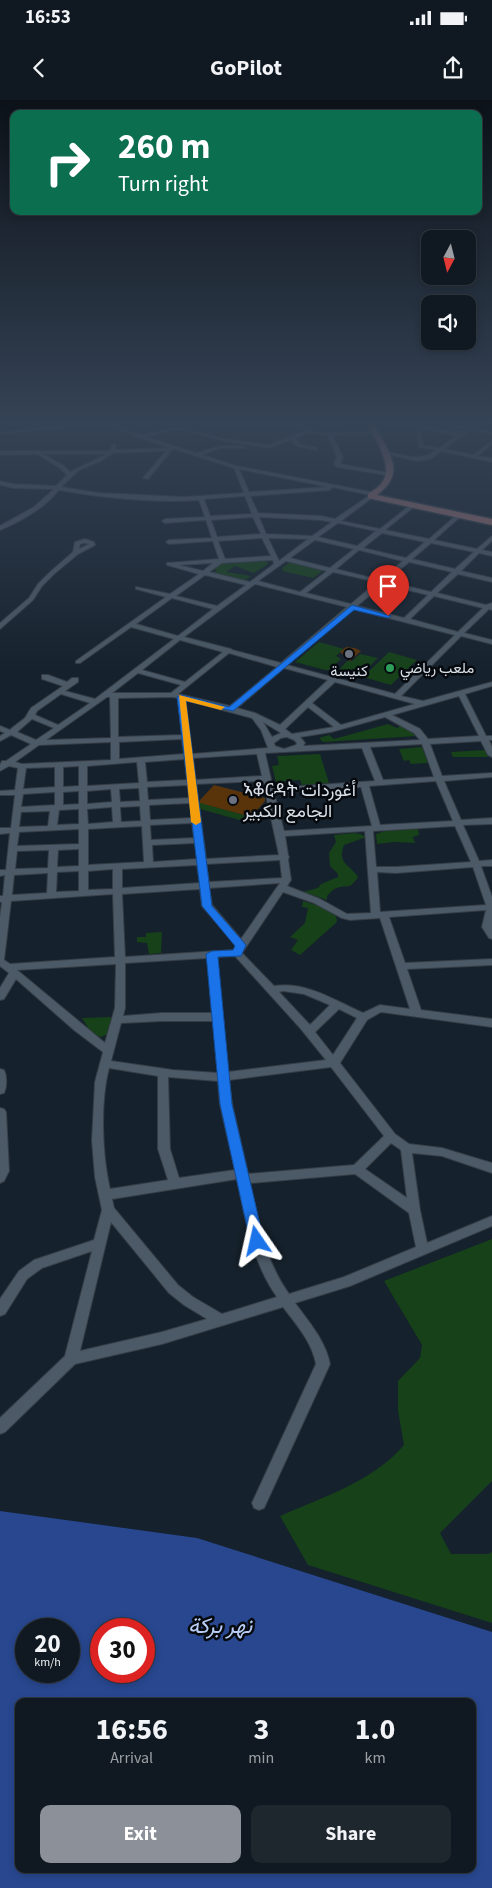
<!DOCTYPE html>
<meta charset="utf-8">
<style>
:root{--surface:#101921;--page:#1e262e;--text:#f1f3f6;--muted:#9ca0a5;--line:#30383f;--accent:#8c9099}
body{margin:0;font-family:"Source Sans 3",Vazirmatn,"Noto Sans Ethiopic",sans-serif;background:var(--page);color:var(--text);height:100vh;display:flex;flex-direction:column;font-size:19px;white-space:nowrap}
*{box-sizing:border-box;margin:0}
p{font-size:16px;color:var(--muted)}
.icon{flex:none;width:28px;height:28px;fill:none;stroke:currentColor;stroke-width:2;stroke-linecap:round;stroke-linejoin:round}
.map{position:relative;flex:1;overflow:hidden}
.side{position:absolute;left:15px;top:1598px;width:461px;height:175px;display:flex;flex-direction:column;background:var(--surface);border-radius:10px;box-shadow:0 2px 8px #0003,0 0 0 1px var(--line)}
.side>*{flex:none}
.guide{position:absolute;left:10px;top:10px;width:472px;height:105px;border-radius:10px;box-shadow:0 2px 8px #0003,0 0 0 1px var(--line);background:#0b6e4f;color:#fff;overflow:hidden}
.needle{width:32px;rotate:187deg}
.fabs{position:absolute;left:421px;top:130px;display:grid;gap:10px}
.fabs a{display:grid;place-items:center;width:55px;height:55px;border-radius:10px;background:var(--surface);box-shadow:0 2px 8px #0003,0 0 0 1px var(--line);font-size:25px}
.speed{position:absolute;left:15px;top:1518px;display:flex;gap:10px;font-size:25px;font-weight:700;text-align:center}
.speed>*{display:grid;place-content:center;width:65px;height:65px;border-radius:50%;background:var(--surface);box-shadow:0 2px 8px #0003,0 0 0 1px var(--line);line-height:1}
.speed small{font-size:12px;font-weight:400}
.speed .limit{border:8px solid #d22;background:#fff;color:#111}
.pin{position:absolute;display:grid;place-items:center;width:42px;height:42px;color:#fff;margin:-51px -21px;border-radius:50% 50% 50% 0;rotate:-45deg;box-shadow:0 0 5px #0007}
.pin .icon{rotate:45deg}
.me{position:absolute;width:55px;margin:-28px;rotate:349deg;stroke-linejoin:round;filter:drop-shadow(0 0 4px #0008)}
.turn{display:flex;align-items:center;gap:18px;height:105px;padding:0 25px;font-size:22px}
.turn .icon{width:65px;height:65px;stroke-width:2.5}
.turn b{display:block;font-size:35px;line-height:42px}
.eta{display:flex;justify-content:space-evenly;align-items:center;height:85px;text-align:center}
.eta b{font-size:30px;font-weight:700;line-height:35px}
.primary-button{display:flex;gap:10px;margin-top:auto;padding:10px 25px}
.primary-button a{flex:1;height:58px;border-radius:10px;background:var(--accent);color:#fff;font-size:20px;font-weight:700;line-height:58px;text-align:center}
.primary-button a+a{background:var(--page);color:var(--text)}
.status{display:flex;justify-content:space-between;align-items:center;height:35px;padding:0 25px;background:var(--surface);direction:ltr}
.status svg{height:14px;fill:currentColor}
header{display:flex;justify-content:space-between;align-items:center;height:65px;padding:0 25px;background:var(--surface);font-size:22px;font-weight:700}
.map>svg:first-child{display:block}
.green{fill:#164119}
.water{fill:#28478f;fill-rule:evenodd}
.building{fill:#59340b}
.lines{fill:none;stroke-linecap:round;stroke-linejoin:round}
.street-casing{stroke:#353d46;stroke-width:2}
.primary-casing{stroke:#353d46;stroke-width:3}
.street{fill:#4c5a67;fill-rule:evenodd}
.primary{fill:#9e7071;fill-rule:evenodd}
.route{fill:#1a73e8;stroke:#114b97}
.slow{fill:#f59e0b}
.worship-dot{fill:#6b7280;stroke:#060a0f;stroke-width:2}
.leisure-dot{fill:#2e9e5b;stroke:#060a0f;stroke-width:2}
.labels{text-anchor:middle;stroke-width:5;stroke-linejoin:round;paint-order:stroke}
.far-poi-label{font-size:15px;fill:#d7dee6;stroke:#060a0f;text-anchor:start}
.poi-label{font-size:18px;fill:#d7dee6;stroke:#060a0f;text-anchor:start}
.near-water-label{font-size:22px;font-style:italic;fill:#b8cdf6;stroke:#060a0f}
</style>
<div class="status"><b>16:53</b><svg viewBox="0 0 49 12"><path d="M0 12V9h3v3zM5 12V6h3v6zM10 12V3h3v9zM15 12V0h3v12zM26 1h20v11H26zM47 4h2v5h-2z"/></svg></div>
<header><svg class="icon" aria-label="back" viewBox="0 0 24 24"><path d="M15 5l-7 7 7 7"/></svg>GoPilot<svg class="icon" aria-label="share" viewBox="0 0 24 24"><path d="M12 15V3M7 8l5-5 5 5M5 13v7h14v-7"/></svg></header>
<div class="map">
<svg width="492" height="1788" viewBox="0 0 492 1788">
<rect width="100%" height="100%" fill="#15212c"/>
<path class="green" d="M266 459 268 464 254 473 235 466 226 472 251 476 244 481 213 473 217 470 213 469 219 464 238 463V460Z
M290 462 323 471 313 478 282 471 284 470 281 469Z
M319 542 344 549 336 556 341 559 329 570H325L295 562Z
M389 552 417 560 391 585 363 577Z
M360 554 378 558 357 579 336 573 347 561H352Z
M388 624 397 628 402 625 415 631 417 636 323 642 319 638 329 635 334 639Z
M422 647 428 663 411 664 409 660 404 661 399 649Z
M485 650 488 657H453L451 652Z
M320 654 329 683 302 685 300 680 276 682 272 666 279 665 277 656Z
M198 702 251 717 247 722 200 709Z
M418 729 419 735 413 737 415 743 394 742 377 744 376 734 385 731Z
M354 733 360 734 366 737 344 745C337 764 349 763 358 777 349 791 348 784 337 788 333 789 330 793 327 796V800L313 795 299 793 318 788 321 784 338 777V774L330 766 329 753 336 742 334 735Z
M303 801 322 807 336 816 337 822 300 855 291 850 298 840 290 837 305 823 308 808 302 807Z
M162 832 161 853 149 854 147 843 137 842V837H146V833Z
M111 917 110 933 101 937 92 934 82 918Z
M492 1139V1381L440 1433 451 1454H488L492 1452V1523L308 1465 280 1416C323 1397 372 1382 404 1345L398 1311V1281L420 1258 422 1245 384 1181Z"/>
<path class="water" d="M0 1411 197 1438 492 1532V1788H0ZM26 1529H69V1571H26ZM101 1529H144V1571H101ZM19 1601H472V1769H19Z"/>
<path class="building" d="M346 547 355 548 361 551 350 561 340 552Z
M214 685 265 698V701L253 715 248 716 200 703V700Z"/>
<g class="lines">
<g class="street-casing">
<path id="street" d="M118 325 141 335 174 328H185L224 339 269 345 306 330 293 325H301L321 333 376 332 374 334 332 335 343 357 340 364 390 373 392 374V376L337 367 334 364 337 357 327 335H321L310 332 295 338 300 344 317 348V350L296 346 291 340 269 348 224 341 185 330H174L146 337 196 353 220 346H243L245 348H220L202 355 237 366 376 393V395L341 421 380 429 413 403 416 405 415 406 385 430 429 439 459 413 462 415 461 416 434 440 477 449 492 436V441L482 450 492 452V456L479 453 461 471 492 478V482L458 474 437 493 486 505 492 503V510L489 509 464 533 492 540V544L461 536 401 596 423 601 492 582V586L465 594 486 636H492V640H489L492 647V657L488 655 481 641 430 644 442 676 492 673V677L444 681 461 720 492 718V724L463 725 479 761 492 760V766H481L492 797V839L489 838 482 827 486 810 389 817 405 863 492 859V865L407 869 421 910 492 919V927L381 912 367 920 340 963 395 1034 409 1044 442 1048 492 1063V1073L442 1056 412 1053 420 1110 427 1143 492 1116V1126L350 1186 295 1203C309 1222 325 1240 330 1264L264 1408 259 1410 254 1408 252 1403 316 1264C312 1242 296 1224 283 1207L162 1244 75 1264 5 1332 0 1334V1318L65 1256 92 1151 42 1168 27 1179 5 1214 0 1216V1199L19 1171 34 1160 94 1140 102 1110 95 1077 92 1041 95 982 103 952 74 930 16 879 4 899 0 900V888L9 873 0 866V817L2 802H0V796H3L5 775 0 776V770H6L10 733 0 734V728H11L15 695H0V691L15 690 18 668 9 666 0 671V665L2 661H6L31 644 11 635 0 641V636L5 633 0 631V626L10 630 12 628 25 618 31 608 63 586 42 579V575H48L67 582 72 578H78V582L65 591 95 599 174 539 131 527 80 563H76V561L166 497 136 489V487L170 494 199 474 167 465V463L219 459 213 441 169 444 166 442 169 440 212 438 206 420 165 423 162 421 165 419 205 417 199 400C153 403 104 398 59 390 44 408 22 421 0 430V426L34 407 54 389 13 388 0 385V381L13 384 56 386 67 375 60 368 37 354 0 355V351H110L112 345 114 344 116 345 115 350 170 348 139 338 117 328H64L0 334V332L64 326ZM174 349 234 368 244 393 184 397 99 393 61 387 79 370 101 361 113 353 166 351 143 378 148 379 171 351ZM43 354H107L70 372 64 366ZM239 369 328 387 249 392ZM332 387 370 395 335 419 321 416 258 413 250 396 330 390ZM245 396 252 414 210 416 204 399ZM253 417 261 434 217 437 211 420ZM259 417 321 420 332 422 312 436 266 434ZM338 423 376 431 357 446 318 437ZM382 433 425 442 406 458 363 448ZM262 438 271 456 225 459 218 441ZM268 438 308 439 279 461ZM315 440 354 449 330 468 290 458ZM431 443 474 452 455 469 412 459ZM359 450 403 461 380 480 336 469ZM273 460 274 464 250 482 209 472 222 463ZM286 461 327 471 300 492 258 481ZM409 462 452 472 431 492 386 481ZM213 463 203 471 179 465ZM333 472 377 482 351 504 306 493ZM205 475 246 485 217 506 176 496ZM255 484 347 507 281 563 232 550 231 549 184 537ZM383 484 428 495 404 518 357 506ZM434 496 483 508 458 532 410 519ZM172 498 213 509 178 536 136 524ZM353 509 455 535 395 594 287 565ZM180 540 223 552 185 582 142 570ZM229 553 277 567 230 606 178 594ZM284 568 328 580 280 625 255 613 237 608ZM138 573 181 585 171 593H112ZM335 582 415 604 341 625 312 603ZM61 594 90 603 58 625 35 615 37 611ZM459 596 479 636 428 639 420 629 392 615ZM107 597H110L111 638 46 640ZM173 597 178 598 182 635 118 637V598ZM185 600 252 618 261 630 268 648 192 654ZM308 607 334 627 292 634 285 629ZM385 617 414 633 420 640 303 646 305 643 300 637 331 632ZM32 619 54 628 36 640 17 632ZM263 622 281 633 272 637ZM287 637 294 640 297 643 296 645 284 649 275 646 274 643 281 638ZM182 639 184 654 119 659V642ZM111 642V660L22 664 15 662 39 645ZM422 644 434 677 383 680 370 647ZM362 648 375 681 273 688 265 653ZM257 654 262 676 195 680 193 658ZM185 659 187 680 147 682 145 662ZM137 662 139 683 87 686V666ZM79 666V686L63 687V667ZM55 667V687L23 689 26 668ZM263 681 279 755 206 759 196 684ZM436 681 453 721 380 725 369 686ZM188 685 189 698 148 700 147 687ZM361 687 372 726 284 731 274 693ZM139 688 140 701 120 702 119 689ZM111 689 112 702 87 704V691ZM79 691V704L63 705V692ZM55 692V705L21 707 23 694ZM190 703 192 718 150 720 149 705ZM140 706 141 721 121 722 120 707ZM112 707 113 722 88 724 87 709ZM79 709V724L57 725 59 710ZM50 711 48 726 19 727 21 712ZM192 723 194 738 151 740 150 725ZM142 726 144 762 88 765V729ZM455 726 471 762 396 767H376L373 731ZM79 729V744L17 746 19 732ZM365 731 371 813 347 814 320 799 287 786 291 780 288 759 289 757 288 755 285 736ZM195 743 197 759 153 762 152 745ZM79 749V766L57 767 58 750ZM49 750 48 768 15 769 17 751ZM280 760 282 778 209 782 206 764ZM197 765 200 783 122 788V769ZM473 767 486 805 380 812 377 772 396 773ZM113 769V789L88 790V771ZM79 771V791L56 792 57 772ZM48 773 47 793 12 795 14 775ZM280 783 241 839 212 805 209 788ZM200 789 202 806 236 845 234 850 125 857 122 794ZM283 792 314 803 342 818 350 820 380 818 410 909 380 905 363 913C334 900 306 881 274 886L242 853ZM113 794 115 857 10 864 4 860 11 801ZM235 856 301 929 326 960 228 972 217 857ZM208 858 212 913H162L123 916 125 908V863ZM116 864 115 908 105 943 17 870ZM283 891 304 894 330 905 310 925 279 892ZM339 909 357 918 333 955 315 932ZM162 921H213L218 973 173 970 111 961 121 923ZM331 967 384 1036 354 1065 248 1074 232 1004 229 980ZM109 968 158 976V1049L168 1080 110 1089C102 1055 100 1002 109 968ZM168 977 218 981 220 1004 235 1070 179 1078 170 1049ZM391 1043 401 1050 407 1098 365 1069ZM355 1074 409 1113 416 1147 344 1177 289 1194C265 1161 259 1122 250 1083ZM237 1079C246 1120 252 1162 277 1197L222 1214 193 1197 178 1185 114 1108 112 1099ZM111 1122 169 1193 184 1205 207 1219 162 1232 80 1251Z
M417 325 460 333 465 329 447 325 468 327 476 325 473 328 492 332V334L470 330 444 349 473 355 492 341V344L478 356 492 358V362L441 351 431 359 417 361 382 353 384 351C403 354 420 363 436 350L419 347 416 327ZM421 329 456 336 439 348 423 345Z
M85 439 94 442 95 445 78 454 54 474 42 486 33 500 0 529V523L29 498 38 484 50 472 73 452 75 442ZM85 443 89 444 79 449 80 444Z
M0 969 4 970C7 976 7 987 4 993L0 994Z
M0 1008 4 1009 6 1012 9 1071 4 1081 0 1083Z"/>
</g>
<g class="primary-casing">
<path id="primary" d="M368 325H375C388 353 408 372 377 395L492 419V425L368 398V394C372 391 378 388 381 384 395 367 376 342 368 325Z"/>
</g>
<use href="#street" class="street"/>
<use href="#primary" class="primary"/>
</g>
<linearGradient id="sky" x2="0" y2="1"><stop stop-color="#0c1218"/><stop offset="0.56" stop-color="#354356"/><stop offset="1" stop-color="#354356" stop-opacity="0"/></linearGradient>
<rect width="492" height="576" fill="url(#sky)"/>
<path class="route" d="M352 505 391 516 388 518 354 510 233 611 186 601 212 806 246 845 241 856 218 857 232 1004 264 1141 262 1145 257 1147 252 1145 250 1141 220 1004 206 854 212 851 233 850 235 846 202 806 177 597 182 595 229 607Z"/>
<path class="slow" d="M179 595 225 607 221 610 186 601 201 722 196 725 191 722Z"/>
<g class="worship-dot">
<circle cx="349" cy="554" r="5"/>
<circle cx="233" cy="700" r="5"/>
</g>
<circle class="leisure-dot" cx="390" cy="568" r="5"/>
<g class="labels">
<g class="far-poi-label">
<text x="400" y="573">ملعب رياضي</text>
<text x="349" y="576" text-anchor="middle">كنيسة</text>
</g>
<g class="poi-label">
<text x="243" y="696">ኣቆርዳት أغوردات<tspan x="243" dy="21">الجامع الكبير</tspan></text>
</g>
<g class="near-water-label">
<text x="220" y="1533">نهر بركة</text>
</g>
</g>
</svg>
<div class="fabs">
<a><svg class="needle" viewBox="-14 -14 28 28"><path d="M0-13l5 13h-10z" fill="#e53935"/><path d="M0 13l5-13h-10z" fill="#9ca0a5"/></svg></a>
<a><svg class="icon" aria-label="sound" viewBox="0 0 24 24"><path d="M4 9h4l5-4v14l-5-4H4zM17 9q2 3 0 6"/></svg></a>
</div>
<div class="speed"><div>20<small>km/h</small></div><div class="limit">30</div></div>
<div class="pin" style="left:388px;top:516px;background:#d93025"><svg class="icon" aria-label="arrive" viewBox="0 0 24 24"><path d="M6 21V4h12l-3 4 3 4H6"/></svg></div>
<svg class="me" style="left:257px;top:1141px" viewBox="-20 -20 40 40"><path d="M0-17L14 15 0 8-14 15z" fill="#1a73e8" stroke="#fff" stroke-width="4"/></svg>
<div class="guide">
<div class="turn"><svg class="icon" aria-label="right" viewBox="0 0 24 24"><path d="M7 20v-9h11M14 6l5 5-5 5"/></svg><div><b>260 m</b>Turn right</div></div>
</div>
<section class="side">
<div class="eta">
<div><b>16:56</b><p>Arrival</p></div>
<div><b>3</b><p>min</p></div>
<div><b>1.0</b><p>km</p></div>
</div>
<div class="primary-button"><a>Exit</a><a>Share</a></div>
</section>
</div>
